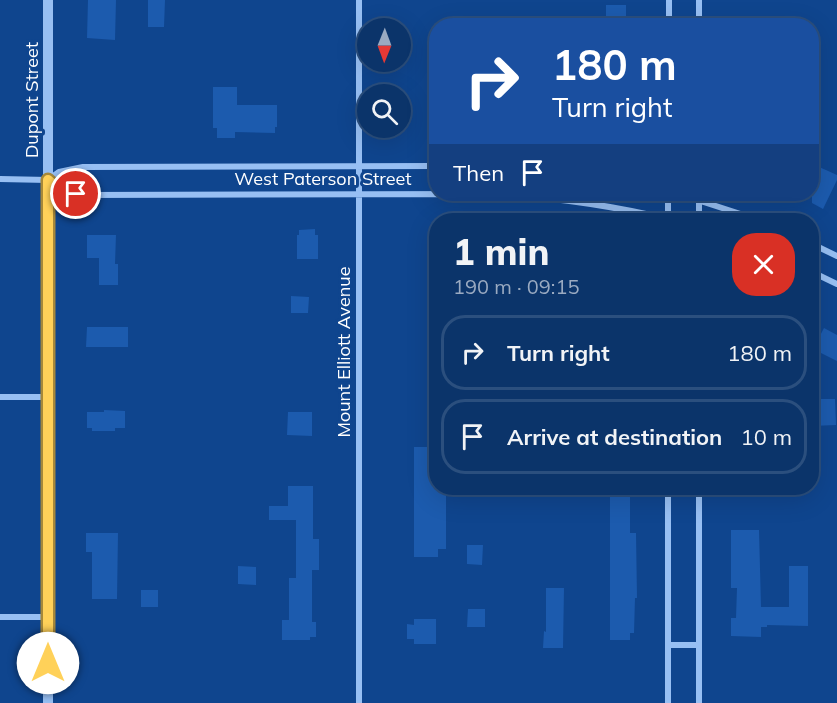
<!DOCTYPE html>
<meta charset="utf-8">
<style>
:root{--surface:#0b346a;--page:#193f72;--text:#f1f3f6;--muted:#9aaac1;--line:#2b4f7e}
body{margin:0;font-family:Mulish,sans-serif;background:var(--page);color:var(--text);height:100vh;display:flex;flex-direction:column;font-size:22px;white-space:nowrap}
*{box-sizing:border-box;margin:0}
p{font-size:20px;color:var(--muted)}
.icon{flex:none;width:33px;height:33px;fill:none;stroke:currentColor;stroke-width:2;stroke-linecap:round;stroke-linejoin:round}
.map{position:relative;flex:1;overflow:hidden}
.side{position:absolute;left:429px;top:213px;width:390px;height:282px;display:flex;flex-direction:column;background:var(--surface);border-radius:24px;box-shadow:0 6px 24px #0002,0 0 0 2px var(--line)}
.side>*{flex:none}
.banner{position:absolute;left:429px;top:18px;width:390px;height:183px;border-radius:24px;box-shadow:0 6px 24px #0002,0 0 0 2px var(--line);background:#1a4fa0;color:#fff;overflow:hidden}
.needle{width:39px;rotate:181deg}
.tools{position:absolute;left:357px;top:18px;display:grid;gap:12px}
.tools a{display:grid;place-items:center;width:54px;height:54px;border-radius:50%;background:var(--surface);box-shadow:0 6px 24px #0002,0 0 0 2px var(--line);font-size:30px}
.pin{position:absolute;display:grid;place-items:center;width:51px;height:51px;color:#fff;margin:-26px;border:3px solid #fff;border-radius:50%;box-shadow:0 2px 6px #0007}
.me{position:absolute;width:66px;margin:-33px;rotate:0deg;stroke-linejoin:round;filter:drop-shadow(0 0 4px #0008)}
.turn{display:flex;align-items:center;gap:21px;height:126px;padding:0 24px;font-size:27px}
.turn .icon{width:78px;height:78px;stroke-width:2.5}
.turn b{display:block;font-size:42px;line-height:51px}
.then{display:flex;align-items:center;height:57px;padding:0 24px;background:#0003;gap:12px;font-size:22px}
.round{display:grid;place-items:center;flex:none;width:63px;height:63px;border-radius:24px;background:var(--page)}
.head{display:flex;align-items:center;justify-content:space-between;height:102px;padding:0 24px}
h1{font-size:36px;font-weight:800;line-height:45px}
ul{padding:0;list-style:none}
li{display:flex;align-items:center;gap:18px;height:75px;margin:0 12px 9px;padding:0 12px;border:3px solid var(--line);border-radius:24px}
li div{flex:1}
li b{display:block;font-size:22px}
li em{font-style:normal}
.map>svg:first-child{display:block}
.building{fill:#1c5bae}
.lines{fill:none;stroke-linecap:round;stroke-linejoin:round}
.minor{stroke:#97bff3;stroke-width:6}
.tertiary{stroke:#97bff3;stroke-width:10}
.route-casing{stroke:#a6883a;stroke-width:15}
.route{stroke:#ffd159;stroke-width:10}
.labels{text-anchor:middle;stroke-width:6;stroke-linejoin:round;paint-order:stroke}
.street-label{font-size:18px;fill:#fff;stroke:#0f458e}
</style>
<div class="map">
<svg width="837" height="703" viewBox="0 0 837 703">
<rect width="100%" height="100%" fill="#0f458e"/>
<path class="building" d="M88 0H116L115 40 87 38Z
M148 0H165L164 27H148Z
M606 5H626V26H606Z
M213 87H237V105H277V127H275V133L235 132V138H217V128H213Z
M817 166 837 175V180L823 209 812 203V178Z
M315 229V235H318V259H297V235H299V230Z
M87 235H116L115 264H118V285H99V258H87Z
M291 296 309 297 308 313H291Z
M87 327H128V347H86Z
M824 328 837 335V361L813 349Z
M812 399H835L836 425 812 426Z
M104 410 125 411V428H115V431H92V428H87V412H104Z
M288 412H312V436L287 435Z
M414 447H435V455H436V489L438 491H446V549H438V557H414Z
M288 486H313V539H319V570H312V622H316V637H310V640H282V620H289V578H296V520H269V506H288Z
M610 492H630V533H636L637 598H635L634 633H630V640H610Z
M731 530H759L761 607H789V566H808V626L767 625V627H761V637L731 636V618H736L737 588H731Z
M86 533H118L117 599H92V552H86Z
M467 545H483L482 565 467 564Z
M238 566 256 567V585L238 584Z
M546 588H564L563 648H543L544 631 546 632Z
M141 590H158V607H141Z
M468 609H485V627H467Z
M414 619H436V644H414V639H407V624L414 625Z"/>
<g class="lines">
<path class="minor" d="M699 0V26
M669 26V0
M0 179 48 180 59 172 83 167 436 166
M49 180 62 191 84 195 483 194C548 196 610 205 672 220
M668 194V220
M679 194 759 220
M699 194V220
M812 244 837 256
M812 272 837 284
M0 397H48
M699 488V703
M0 617H48
M668 645H699
M359 703V0
M668 703V488"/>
<path class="tertiary" d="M48 0V703"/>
</g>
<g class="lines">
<g class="route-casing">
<path id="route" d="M48 663V180L58 189 76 194"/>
</g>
<use href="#route" class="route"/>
</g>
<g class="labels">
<g class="street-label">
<text transform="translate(32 100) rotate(-90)" y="6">Dupont Street</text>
<text x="323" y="185">West Paterson Street</text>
<text transform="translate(344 352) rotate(-90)" y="6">Mount Elliott Avenue</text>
</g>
</g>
</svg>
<div class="tools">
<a><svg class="needle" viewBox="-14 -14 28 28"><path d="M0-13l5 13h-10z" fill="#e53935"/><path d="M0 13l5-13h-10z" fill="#9aaac1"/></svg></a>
<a><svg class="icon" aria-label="search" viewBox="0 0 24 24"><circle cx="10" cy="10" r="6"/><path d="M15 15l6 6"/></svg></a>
</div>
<div class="pin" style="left:76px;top:194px;background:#d93025"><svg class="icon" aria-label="arrive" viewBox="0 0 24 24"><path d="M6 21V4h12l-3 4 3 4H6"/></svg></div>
<svg class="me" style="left:48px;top:663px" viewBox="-20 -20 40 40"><circle r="19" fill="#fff"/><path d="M0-13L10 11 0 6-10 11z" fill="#ffd159"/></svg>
<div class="banner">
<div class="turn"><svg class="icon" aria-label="right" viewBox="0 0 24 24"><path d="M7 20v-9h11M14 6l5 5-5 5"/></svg><div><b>180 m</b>Turn right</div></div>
<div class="then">Then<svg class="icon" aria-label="arrive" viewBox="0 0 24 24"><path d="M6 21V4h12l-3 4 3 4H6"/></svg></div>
</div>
<section class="side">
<div class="head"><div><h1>1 min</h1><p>190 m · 09:15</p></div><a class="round" style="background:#d93025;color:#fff"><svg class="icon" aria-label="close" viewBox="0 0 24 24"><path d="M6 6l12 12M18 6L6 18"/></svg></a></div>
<ul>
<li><svg class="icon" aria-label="right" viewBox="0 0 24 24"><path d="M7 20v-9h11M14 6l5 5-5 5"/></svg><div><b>Turn right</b></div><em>180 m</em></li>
<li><svg class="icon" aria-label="arrive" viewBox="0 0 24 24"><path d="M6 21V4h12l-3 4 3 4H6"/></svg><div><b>Arrive at destination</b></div><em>10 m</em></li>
</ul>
</section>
</div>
